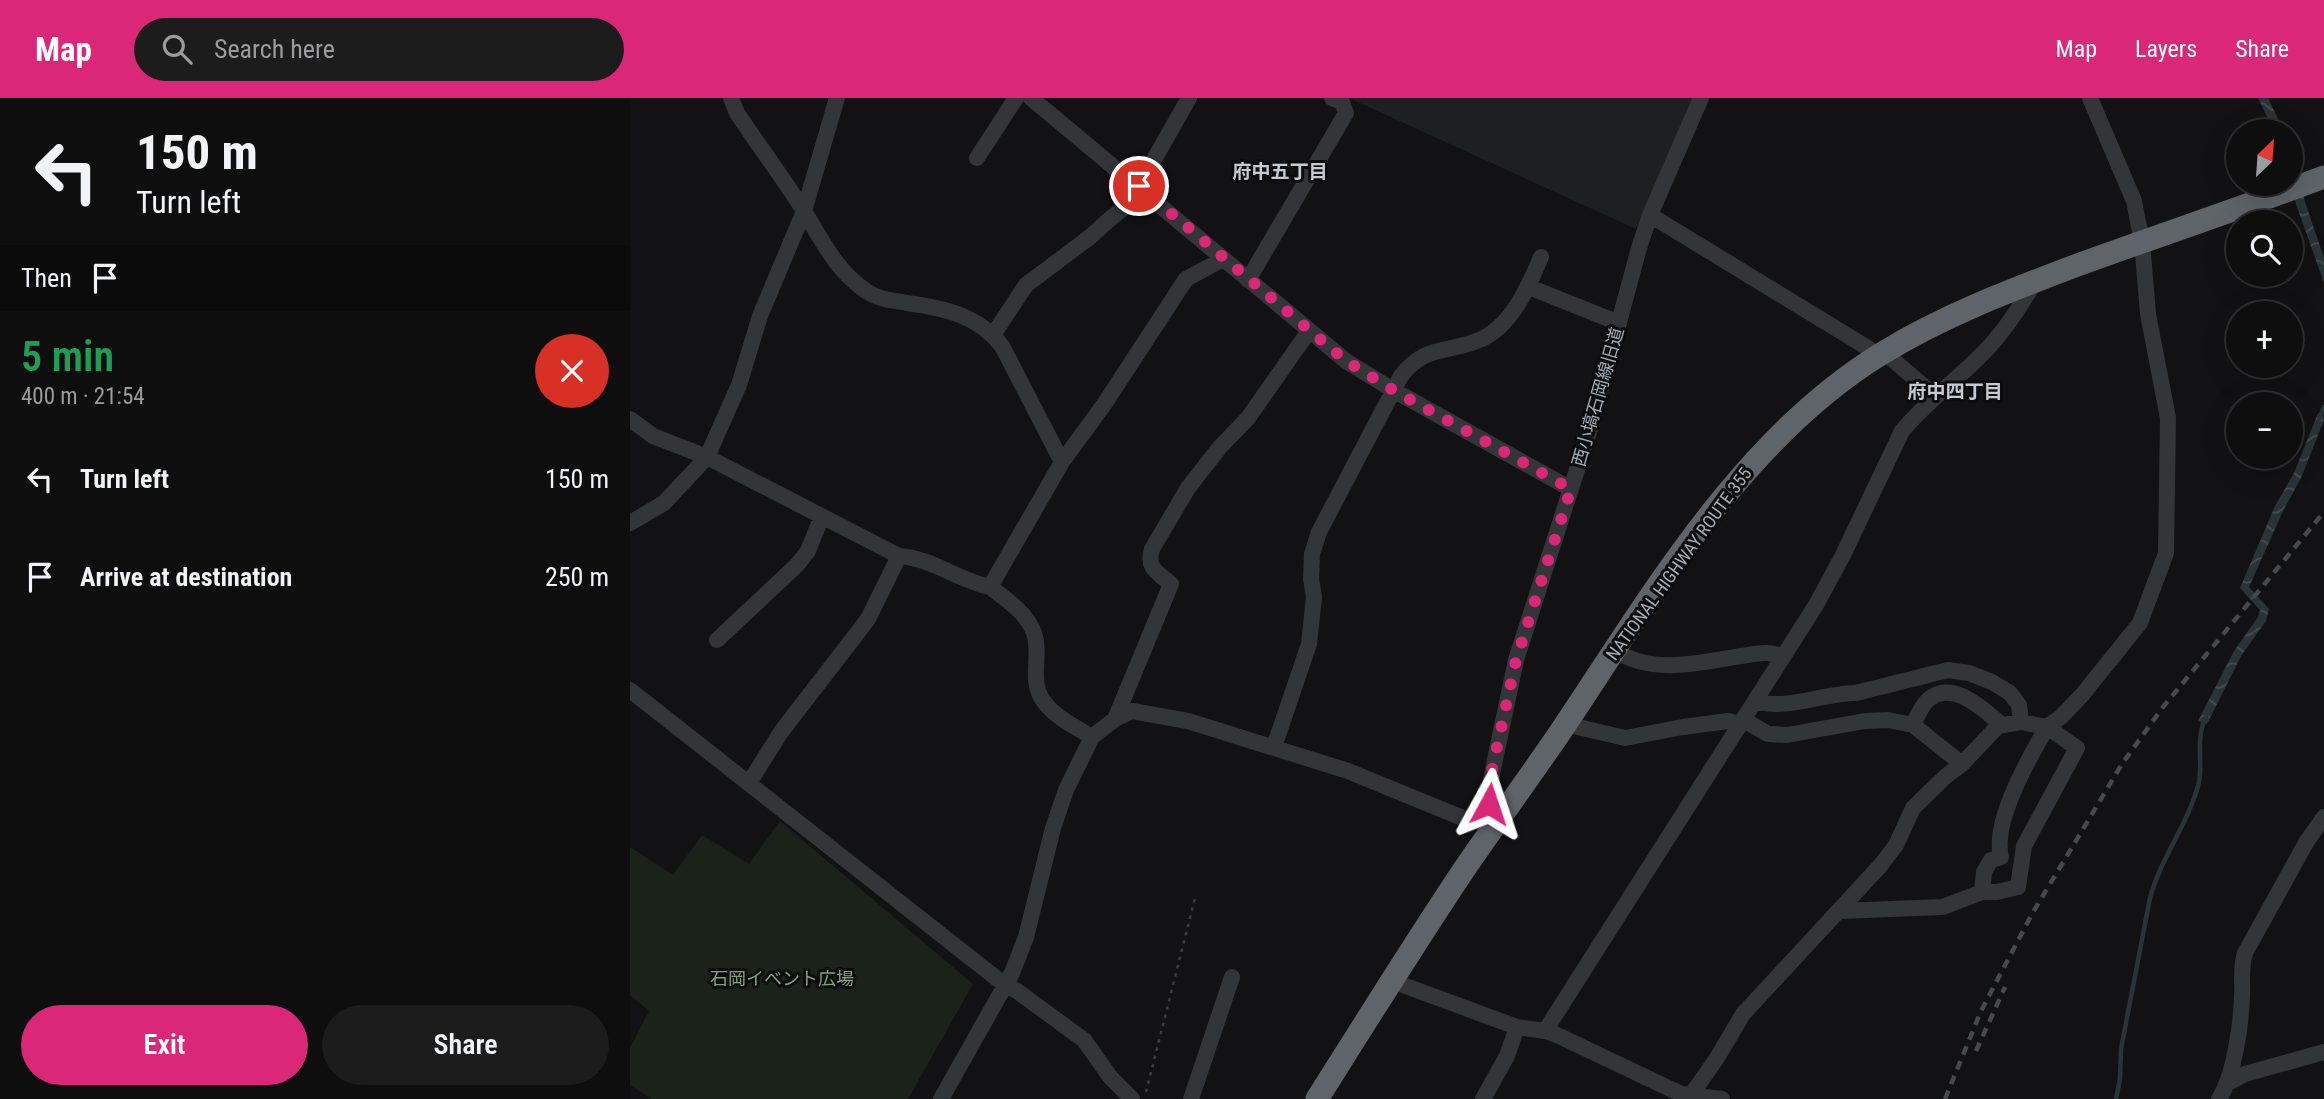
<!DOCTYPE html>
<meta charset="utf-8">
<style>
:root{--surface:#0e0e0f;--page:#1c1c1d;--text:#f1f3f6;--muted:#9b9c9e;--line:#2e2e2f;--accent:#db2777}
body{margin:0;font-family:"Roboto Condensed","Noto Sans JP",sans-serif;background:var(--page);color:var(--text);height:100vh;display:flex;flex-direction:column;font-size:26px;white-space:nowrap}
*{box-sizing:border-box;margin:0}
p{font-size:23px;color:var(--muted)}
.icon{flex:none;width:38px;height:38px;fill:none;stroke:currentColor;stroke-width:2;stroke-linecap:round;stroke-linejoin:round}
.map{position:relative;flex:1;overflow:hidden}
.panel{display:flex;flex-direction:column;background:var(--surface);width:630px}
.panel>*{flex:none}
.hud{background:#0e0e0f;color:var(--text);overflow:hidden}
.needle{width:46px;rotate:25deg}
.controls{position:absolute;left:1596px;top:21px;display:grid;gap:14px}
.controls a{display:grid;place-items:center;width:77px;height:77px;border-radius:50%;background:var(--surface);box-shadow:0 7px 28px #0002,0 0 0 2px var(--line);font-size:35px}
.pin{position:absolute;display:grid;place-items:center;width:60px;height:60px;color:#fff;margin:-30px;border:4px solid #fff;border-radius:50%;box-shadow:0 2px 7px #0007}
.me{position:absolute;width:77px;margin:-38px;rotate:5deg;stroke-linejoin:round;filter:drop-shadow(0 0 5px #0008)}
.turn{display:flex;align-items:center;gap:24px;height:147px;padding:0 21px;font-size:32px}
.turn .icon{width:91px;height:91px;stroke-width:2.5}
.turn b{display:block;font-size:49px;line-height:60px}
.then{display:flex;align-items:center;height:66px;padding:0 21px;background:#0003;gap:14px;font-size:26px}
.round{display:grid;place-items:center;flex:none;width:74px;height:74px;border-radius:37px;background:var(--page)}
.headline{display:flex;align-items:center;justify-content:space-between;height:119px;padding:0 21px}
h1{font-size:42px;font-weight:600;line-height:52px;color:#1e9e55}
.primary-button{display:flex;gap:14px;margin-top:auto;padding:14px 21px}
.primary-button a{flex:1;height:80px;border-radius:42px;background:var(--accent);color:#fff;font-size:28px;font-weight:600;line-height:80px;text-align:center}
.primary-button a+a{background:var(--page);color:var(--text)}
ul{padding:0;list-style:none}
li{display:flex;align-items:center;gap:21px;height:98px;padding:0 21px}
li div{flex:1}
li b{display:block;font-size:26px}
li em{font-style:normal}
header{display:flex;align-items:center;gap:42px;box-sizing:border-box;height:98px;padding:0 35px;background:var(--accent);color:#fff}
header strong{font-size:33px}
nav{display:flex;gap:38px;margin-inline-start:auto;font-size:24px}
.search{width:490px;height:63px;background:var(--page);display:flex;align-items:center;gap:18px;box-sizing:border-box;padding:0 24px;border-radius:38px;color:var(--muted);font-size:26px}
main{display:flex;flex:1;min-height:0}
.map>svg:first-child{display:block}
.built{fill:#1e1f21}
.green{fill:#1b221a}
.water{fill:url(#water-waves)}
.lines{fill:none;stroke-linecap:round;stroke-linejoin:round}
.stream{stroke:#283438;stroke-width:4.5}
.path{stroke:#393d40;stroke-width:2.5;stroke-dasharray:3.5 5;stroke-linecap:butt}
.minor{stroke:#333539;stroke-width:16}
.highway{stroke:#5f646a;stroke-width:23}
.rail{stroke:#464a4e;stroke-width:4.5;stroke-dasharray:9 7;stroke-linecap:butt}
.route{stroke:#db2777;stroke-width:12;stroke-dasharray:0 21.6}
.labels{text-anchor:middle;stroke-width:6;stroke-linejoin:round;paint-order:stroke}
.street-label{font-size:18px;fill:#a3adb5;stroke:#0d0d0f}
.park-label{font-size:18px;fill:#80a179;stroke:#0d0d0f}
.neighbourhood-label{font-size:19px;font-weight:bold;fill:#c4cad1;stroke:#0d0d0f}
</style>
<header>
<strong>Map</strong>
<div class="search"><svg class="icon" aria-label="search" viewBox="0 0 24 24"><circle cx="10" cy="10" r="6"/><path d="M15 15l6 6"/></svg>Search here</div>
<nav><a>Map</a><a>Layers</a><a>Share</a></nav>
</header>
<main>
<section class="panel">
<div class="hud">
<div class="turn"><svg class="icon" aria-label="left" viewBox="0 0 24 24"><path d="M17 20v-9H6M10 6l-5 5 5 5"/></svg><div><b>150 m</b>Turn left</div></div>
<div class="then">Then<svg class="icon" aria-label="arrive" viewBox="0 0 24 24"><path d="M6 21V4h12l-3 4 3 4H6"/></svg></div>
</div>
<div class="headline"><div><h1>5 min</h1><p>400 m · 21:54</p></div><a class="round" style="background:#d93025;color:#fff"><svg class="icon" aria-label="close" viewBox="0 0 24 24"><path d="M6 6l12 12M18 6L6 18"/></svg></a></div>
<ul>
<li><svg class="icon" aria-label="left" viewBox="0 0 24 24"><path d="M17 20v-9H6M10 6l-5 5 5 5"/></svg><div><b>Turn left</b></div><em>150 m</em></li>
<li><svg class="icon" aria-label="arrive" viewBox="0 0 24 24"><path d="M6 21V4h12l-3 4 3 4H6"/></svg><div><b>Arrive at destination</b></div><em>250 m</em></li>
</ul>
<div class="primary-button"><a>Exit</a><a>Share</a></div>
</section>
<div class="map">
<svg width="1694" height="1001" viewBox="0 0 1694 1001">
<defs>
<pattern id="water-waves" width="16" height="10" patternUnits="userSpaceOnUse" patternTransform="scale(1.75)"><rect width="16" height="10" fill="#283438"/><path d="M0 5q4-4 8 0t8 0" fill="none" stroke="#444f53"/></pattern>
</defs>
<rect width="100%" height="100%" fill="#121214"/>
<path class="built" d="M719 0H1063L1006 131Z"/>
<path class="green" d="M150 723 343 886 278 1001H22L0 987V950L19 913 0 897V749L43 777 72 737 119 766Z"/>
<path class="water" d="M1628 0H1638L1654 33H1644Z
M1661 50 1675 104 1694 160V185L1666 106 1661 85Z
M1688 315 1694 319V322L1671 380 1653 413 1619 489 1639 511 1636 523 1611 558 1577 626 1568 623 1604 553 1628 519 1630 512 1610 490 1645 408 1664 375Z"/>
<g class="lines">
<path class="stream" d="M1689 322 1694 309
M1486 1001 1490 981 1491 951 1520 800C1531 759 1559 725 1569 684 1573 663 1565 640 1576 619"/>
<path class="path" d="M516 994 565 800"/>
<path class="minor" d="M101 0 107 15C129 48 153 80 174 113 193 144 205 171 236 193 249 202 263 202 277 205 314 210 348 217 372 248L432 364 360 489C376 501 397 515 404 535 412 557 398 583 414 604 426 620 446 629 462 639
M401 0 716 263 763 292 941 391
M347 60 386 0
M509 88 559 0
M1020 117 1238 250 1247 258
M618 182 716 15 712 4 702 0
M899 189 989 225
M363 237 396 187 460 139 481 120 515 93
M1254 254 1305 298
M0 321 23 338 77 359 269 458C301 460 328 482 360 489
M432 364 475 305 556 181 593 161
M0 425 34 405 77 359 109 287 130 218 174 113 207 0
M87 542 167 467 178 453 192 418
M985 553C1025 577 1068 565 1111 558 1126 556 1139 552 1153 559
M0 592 375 887 387 893 454 942 481 980 502 1001
M1126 603C1155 613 1194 595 1226 595L1318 572 1339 575 1362 584 1380 595 1389 607 1391 624
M485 621 502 613 558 623 718 673 840 723 868 724 859 706 858 695 886 562 961 328 1009 150 1020 117 1071 0
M1114 622 1138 636 1157 637 1235 623 1258 622 1283 627 1332 666
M1283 627C1287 619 1291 608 1298 602 1322 580 1354 612 1372 627
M948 629 995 640 1053 629 1098 623 1111 627
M644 649 679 546 684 499 681 481 682 456 689 434 771 278C795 247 816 255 847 243 881 230 898 190 911 159
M119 685 151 634 238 521 269 458
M1210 813 1313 809 1352 794H1367L1388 789 1394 748 1447 650 1417 629C1399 660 1362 724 1371 759L1361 762 1354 774 1352 794
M762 883 887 929 915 933 927 937 1051 996 1092 1001
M915 933 1186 507 1213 457 1272 333C1298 302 1331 279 1358 250 1377 230 1392 206 1405 183
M1596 986 1615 976 1694 954
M1061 997 1087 960 1113 916 1250 768 1266 747 1283 710 1316 678 1332 666 1368 628 1391 624 1417 629 1431 619 1452 597 1510 525 1536 455 1538 320 1518 216 1512 144 1504 103 1460 0
M311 1001 382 875 396 839 423 730 436 692 462 639 485 621 541 486C527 474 516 470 522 451L558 390 590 349 618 320 679 233
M561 1001 602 879
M853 1001 877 958 887 929
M1589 1001C1604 978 1611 927 1612 899 1613 883 1610 871 1615 855L1677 743 1694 719"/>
<path class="highway" d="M687 1001C735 925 783 848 833 773 865 726 899 680 931 633 1021 499 1111 342 1251 256 1314 217 1384 191 1453 165 1533 136 1614 109 1694 79"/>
<path class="rail" d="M1346 953 1375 889
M1315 1001 1351 913 1402 816 1492 666 1533 609 1694 414"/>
</g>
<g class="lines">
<path class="route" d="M509 88 716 263 763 292 941 391 886 562 860 681 859 706"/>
</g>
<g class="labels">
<g class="street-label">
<text transform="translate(968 299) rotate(-74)" y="6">西小塙石岡線旧道</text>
<text transform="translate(1049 466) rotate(-54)" y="6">NATIONAL HIGHWAY ROUTE 355</text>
</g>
<g class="park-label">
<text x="152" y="887">石岡イベント広場</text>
</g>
<g class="neighbourhood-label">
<text x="650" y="80">府中五丁目</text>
<text x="1325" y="300">府中四丁目</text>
</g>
</g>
</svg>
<div class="controls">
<a><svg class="needle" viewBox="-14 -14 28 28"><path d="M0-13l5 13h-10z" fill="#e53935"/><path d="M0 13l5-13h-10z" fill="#9b9c9e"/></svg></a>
<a><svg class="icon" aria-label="search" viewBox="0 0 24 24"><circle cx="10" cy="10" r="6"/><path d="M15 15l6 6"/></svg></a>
<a>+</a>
<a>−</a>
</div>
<div class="pin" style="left:509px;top:88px;background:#d93025"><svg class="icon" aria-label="arrive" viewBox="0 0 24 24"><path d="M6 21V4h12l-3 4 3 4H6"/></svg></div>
<svg class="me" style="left:859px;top:706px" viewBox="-20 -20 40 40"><path d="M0-17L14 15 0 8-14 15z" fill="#db2777" stroke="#fff" stroke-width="4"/></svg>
</div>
</main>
